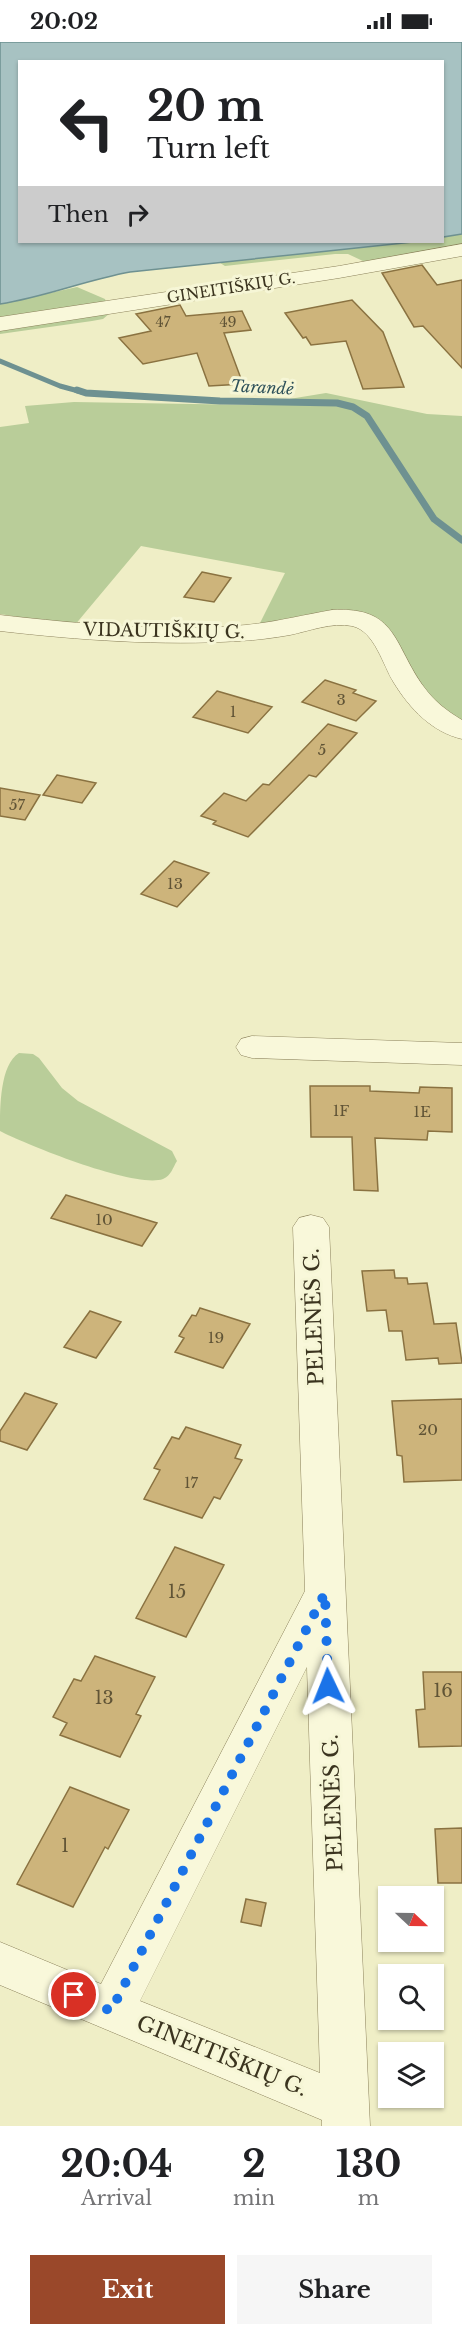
<!DOCTYPE html>
<meta charset="utf-8">
<style>
:root{--surface:#fff;--page:#f6f6f6;--text:#202124;--muted:#757577;--accent:#9a482a}
body{margin:0;font-family:"Libre Baskerville",serif;background:var(--page);color:var(--text);height:100vh;display:flex;flex-direction:column;font-size:22px;white-space:nowrap}
*{box-sizing:border-box;margin:0}
p{font-size:20px;color:var(--muted)}
.icon{flex:none;width:33px;height:33px;fill:none;stroke:currentColor;stroke-width:2;stroke-linecap:round;stroke-linejoin:round}
.map{position:relative;height:2084px;overflow:hidden}
.panel{display:flex;flex-direction:column;background:var(--surface);flex:1}
.panel>*{flex:none}
.top-card{position:absolute;left:18px;top:18px;width:426px;height:183px;border-radius:0px;box-shadow:0 2px 4px #0004;background:#fff;color:var(--text);overflow:hidden}
.needle{width:39px;rotate:112deg}
.controls{position:absolute;left:378px;top:1844px;display:grid;gap:12px}
.controls a{display:grid;place-items:center;width:66px;height:66px;border-radius:0px;background:var(--surface);box-shadow:0 2px 4px #0004;font-size:30px}
.pin{position:absolute;display:grid;place-items:center;width:51px;height:51px;color:#fff;margin:-26px;border:3px solid #fff;border-radius:50%;box-shadow:0 2px 6px #0007}
.me{position:absolute;width:66px;margin:-33px;rotate:358deg;stroke-linejoin:round;filter:drop-shadow(0 0 4px #0008)}
.turn{display:flex;align-items:center;gap:21px;height:126px;padding:0 30px;font-size:27px}
.turn .icon{width:78px;height:78px;stroke-width:2.5}
.turn b{display:block;font-size:42px;line-height:51px}
.then{display:flex;align-items:center;height:57px;padding:0 30px;background:#0003;gap:12px;font-size:22px}
.eta{display:flex;justify-content:space-evenly;align-items:center;height:102px;text-align:center}
.eta b{font-size:36px;font-weight:800;line-height:42px}
.primary-button{display:flex;gap:12px;margin-top:auto;padding:12px 30px}
.primary-button a{flex:1;height:69px;border-radius:0px;background:var(--accent);color:#fff;font-size:24px;font-weight:800;line-height:69px;text-align:center}
.primary-button a+a{background:var(--page);color:var(--text)}
.status{display:flex;justify-content:space-between;align-items:center;height:42px;padding:0 30px;background:var(--surface);direction:ltr}
.status svg{height:16px;fill:currentColor}
.map>svg:first-child{display:block}
.green{fill:#b9cd99}
.water{fill:#a7c2c2;stroke:#6e9191;stroke-width:1.5}
.lines{fill:none;stroke-linecap:round;stroke-linejoin:round}
.stream-far1{stroke:#6e9191;stroke-width:5}
.stream{stroke:#6e9191;stroke-width:7}
.building{fill:#cdb47b;stroke:#8a7241;stroke-width:1.5}
.minor-casing{stroke:#8b815b;stroke-width:1}
.minor{fill:#f9f8da;fill-rule:evenodd}
.route{stroke:#1a73e8;stroke-width:10;stroke-dasharray:0 18}
.labels{text-anchor:middle;stroke-width:6;stroke-linejoin:round;paint-order:stroke}
.far-number-label{font-size:14px;fill:#605436}
.far-street-label{font-size:15px;fill:#3b341f;stroke:#f6f6d6}
.number-label{font-size:15px;fill:#605436}
.far-water-label{font-size:16px;font-style:italic;fill:#2e515a;stroke:#f6f6d6}
.street-label{font-size:18px;fill:#3b341f;stroke:#f6f6d6}
.near-number-label{font-size:18px;fill:#605436}
.near-street-label{font-size:21px;fill:#3b341f;stroke:#f6f6d6}
</style>
<div class="status"><b>20:02</b><svg viewBox="0 0 49 12"><path d="M0 12V9h3v3zM5 12V6h3v6zM10 12V3h3v9zM15 12V0h3v12zM26 1h20v11H26zM47 4h2v5h-2z"/></svg></div>
<div class="map">
<svg width="462" height="2084" viewBox="0 0 462 2084">
<rect width="100%" height="100%" fill="#efeec6"/>
<path class="green" d="M462 192V204L365 220 348 212H335L225 224 217 219 413 200H442L443 195Z
M77 245 105 257 110 271 103 277 92 279 0 292V262Z
M326 351 427 372 462 374V678L444 669 429 654 371 576 257 587 285 531 141 504 74 584 0 572V385L29 381 25 364 74 360 253 363Z
M19 1011 33 1012 39 1016 62 1046 78 1059 172 1109 177 1119C173 1125 171 1134 163 1137 136 1147 27 1103 0 1089 0 1064 0 1023 19 1011Z"/>
<path class="water" d="M0 0H462V192L443 195 442 20H20V200H413L130 230C86 238 45 255 0 262Z"/>
<g class="lines">
<path class="stream-far1" d="M0 319 60 344 82 350"/>
<path class="stream" d="M77 348 86 351 220 359 337 361 353 365 367 374 434 477 462 498"/>
</g>
<path class="building" d="M422 223 437 243 462 238V326L423 284 414 285 382 231Z
M352 258 383 290 404 345 363 347 346 299 311 303 306 295 303 296 285 271Z
M180 263 186 274 242 269 251 288 224 291 243 342 209 344 197 311 143 322 119 296 151 289 136 272Z
M202 530 231 536 214 560 184 555Z
M325 638 356 648 353 651 376 659 356 679 302 660Z
M217 649 272 665 248 691 193 675Z
M328 682 357 691 316 735 309 733 248 795 213 782 216 779 201 774 224 751 246 759 263 742 269 743Z
M57 733 96 741 82 761 43 753Z
M0 746 40 753 25 778 0 774Z
M174 819 209 831 177 865 141 852Z
M310 1044H370V1049L419 1051 420 1045 452 1046V1090L428 1089 427 1098 375 1096 378 1149 354 1148 352 1095H311Z
M66 1153 157 1181 142 1204 51 1176Z
M394 1228 395 1236H407L408 1242 427 1241 434 1282 456 1281 462 1321 439 1322 438 1316 406 1318 402 1289H389L386 1268 367 1269 362 1229Z
M200 1266 250 1282 223 1326 175 1310 184 1296 179 1294 192 1273 196 1274Z
M90 1269 121 1280 96 1316 64 1305Z
M25 1351 57 1362 27 1408 0 1399V1389Z
M462 1357V1438L404 1440 402 1414 397 1413 392 1359Z
M186 1385 241 1403 235 1416 242 1418 220 1457 214 1455 202 1476 144 1457 160 1428 154 1426 172 1395 179 1397Z
M175 1505 224 1523 186 1595 136 1576Z
M95 1614 155 1635 136 1672 141 1674 120 1715 60 1693 67 1681 53 1675 74 1637 81 1639Z
M423 1630H462V1704L419 1705 416 1668 425 1667Z
M70 1745 129 1768 108 1807 105 1805 73 1865 17 1842Z
M462 1786V1841H438L435 1787Z
M246 1857 266 1861 261 1884 241 1880Z"/>
<g class="lines">
<g class="minor-casing">
<path id="minor" d="M462 202V214L339 236 0 289V275L339 224Z
M332 568C398 564 393 603 424 645 434 659 447 669 462 678V697C432 690 410 667 394 641 383 624 375 589 352 584 332 580 309 589 290 593 273 596 257 598 240 599 161 604 79 598 0 589V573C80 582 166 590 246 583 276 580 303 573 332 568Z
M252 994 462 1001V1023L252 1016 241 1013 236 1005 241 997Z
M311 1173 323 1176 329 1185 370 2084H322V2078L0 1943V1900L101 1942 305 1549 293 1185 299 1176ZM307 1625 320 2031 140 1959Z"/>
</g>
<use href="#minor" class="minor"/>
</g>
<g class="lines">
<path class="route" d="M74 1953 111 1969 325 1551 328 1644"/>
</g>
<g class="labels">
<g class="far-number-label">
<text x="163" y="285">47</text>
<text x="228" y="285">49</text>
</g>
<g class="far-street-label">
<text transform="translate(231 246) rotate(-9)" y="5">GINEITIŠKIŲ G.</text>
</g>
<g class="number-label">
<text x="341" y="663">3</text>
<text x="233" y="675">1</text>
<text x="322" y="713">5</text>
<text x="17" y="768">57</text>
<text x="175" y="847">13</text>
<text x="341" y="1074">1F</text>
<text x="422" y="1075">1E</text>
<text x="104" y="1183">10</text>
<text x="216" y="1301">19</text>
<text x="428" y="1393">20</text>
<text x="191" y="1446">17</text>
</g>
<g class="far-water-label">
<text transform="translate(262 345) rotate(3)" y="6">Tarandė</text>
</g>
<g class="street-label">
<text transform="translate(164 589) rotate(1)" y="6">VIDAUTIŠKIŲ G.</text>
</g>
<g class="near-number-label">
<text x="177" y="1556">15</text>
<text x="443" y="1655">16</text>
<text x="104" y="1662">13</text>
<text x="65" y="1810">1</text>
</g>
<g class="near-street-label">
<text transform="translate(314 1275) rotate(-92)" y="7">PELENĖS G.</text>
<text transform="translate(333 1761) rotate(-92)" y="7">PELENĖS G.</text>
<text transform="translate(222 2014) rotate(22)" y="7">GINEITIŠKIŲ G.</text>
</g>
</g>
</svg>
<div class="controls">
<a><svg class="needle" viewBox="-14 -14 28 28"><path d="M0-13l5 13h-10z" fill="#e53935"/><path d="M0 13l5-13h-10z" fill="#757577"/></svg></a>
<a><svg class="icon" aria-label="search" viewBox="0 0 24 24"><circle cx="10" cy="10" r="6"/><path d="M15 15l6 6"/></svg></a>
<a><svg class="icon" aria-label="layers" viewBox="0 0 24 24"><path d="M12 4l9 5-9 5-9-5zM3 14l9 5 9-5"/></svg></a>
</div>
<div class="pin" style="left:74px;top:1953px;background:#d93025"><svg class="icon" aria-label="arrive" viewBox="0 0 24 24"><path d="M6 21V4h12l-3 4 3 4H6"/></svg></div>
<svg class="me" style="left:328px;top:1644px" viewBox="-20 -20 40 40"><path d="M0-17L14 15 0 8-14 15z" fill="#1a73e8" stroke="#fff" stroke-width="4"/></svg>
<div class="top-card">
<div class="turn"><svg class="icon" aria-label="left" viewBox="0 0 24 24"><path d="M17 20v-9H6M10 6l-5 5 5 5"/></svg><div><b>20 m</b>Turn left</div></div>
<div class="then">Then<svg class="icon" aria-label="right" viewBox="0 0 24 24"><path d="M7 20v-9h11M14 6l5 5-5 5"/></svg></div>
</div>
</div>
<section class="panel">
<div class="eta">
<div><b>20:04</b><p>Arrival</p></div>
<div><b>2</b><p>min</p></div>
<div><b>130</b><p>m</p></div>
</div>
<div class="primary-button"><a>Exit</a><a>Share</a></div>
</section>
